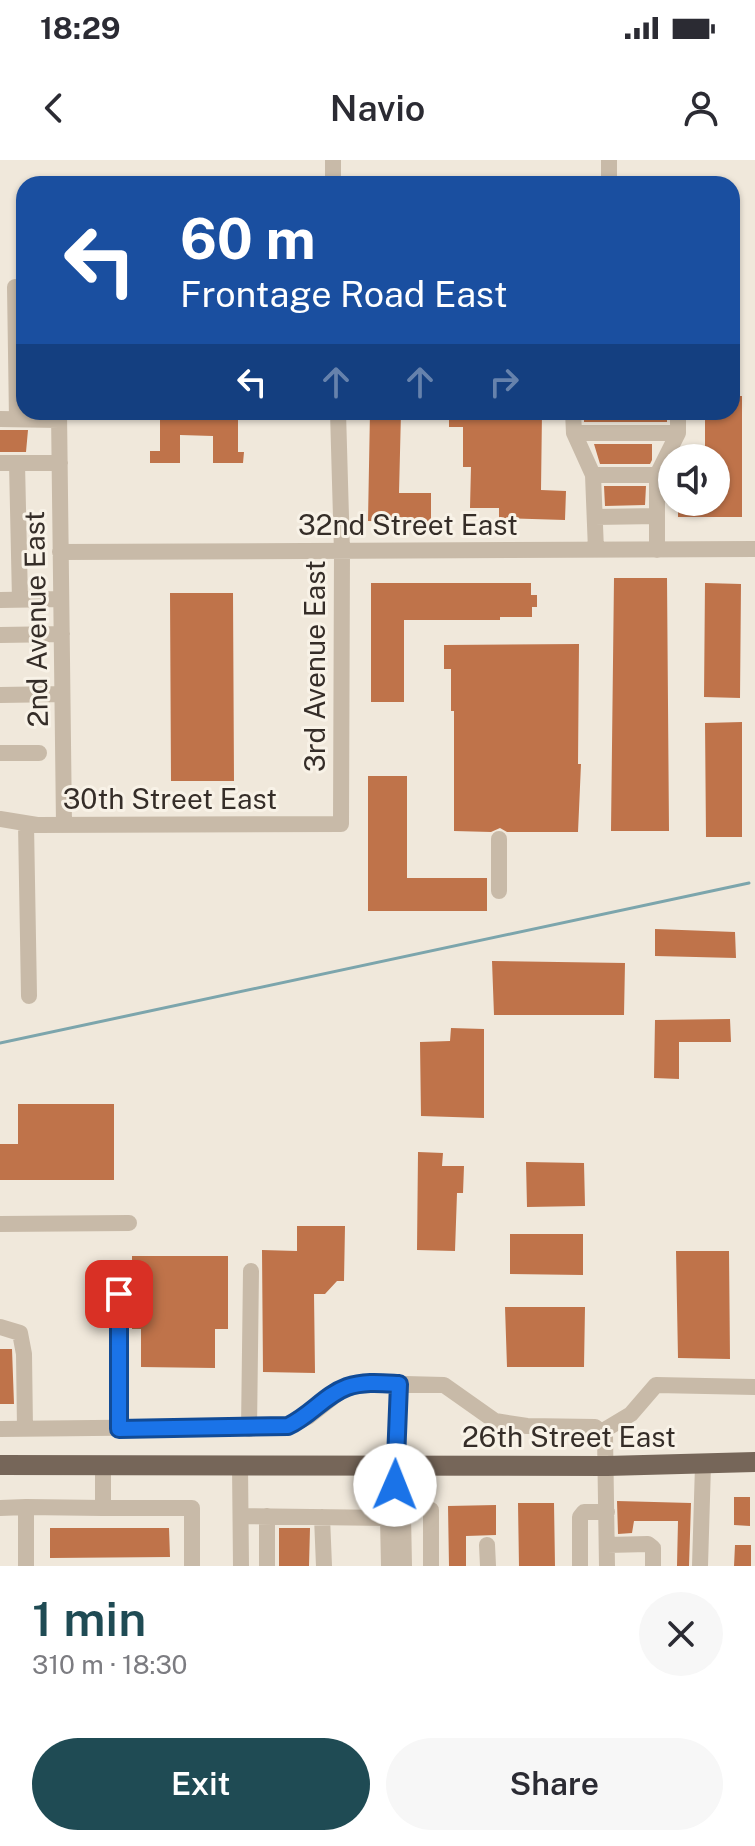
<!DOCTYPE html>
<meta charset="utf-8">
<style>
:root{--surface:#fff;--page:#f7f7f7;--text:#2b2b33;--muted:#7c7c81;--accent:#1f4b54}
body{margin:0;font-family:"Public Sans",sans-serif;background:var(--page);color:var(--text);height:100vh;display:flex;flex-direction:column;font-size:30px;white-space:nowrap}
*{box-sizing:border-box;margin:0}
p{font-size:26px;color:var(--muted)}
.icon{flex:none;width:44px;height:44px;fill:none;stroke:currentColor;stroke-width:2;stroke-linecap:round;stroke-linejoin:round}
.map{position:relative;height:1406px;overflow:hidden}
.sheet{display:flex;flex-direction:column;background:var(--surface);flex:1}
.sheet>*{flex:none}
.hud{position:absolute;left:16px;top:16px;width:724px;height:244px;border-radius:24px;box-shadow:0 2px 6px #0004;background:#1a4fa0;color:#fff;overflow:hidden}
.fabs{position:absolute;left:658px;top:284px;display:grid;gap:16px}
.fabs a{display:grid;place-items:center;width:72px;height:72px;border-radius:50%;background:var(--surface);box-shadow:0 2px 6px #0004;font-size:40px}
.pin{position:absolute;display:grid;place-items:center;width:68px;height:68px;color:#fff;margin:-34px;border-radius:16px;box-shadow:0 4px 12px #0006}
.me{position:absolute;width:88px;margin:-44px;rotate:1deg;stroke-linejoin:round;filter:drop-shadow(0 0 6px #0008)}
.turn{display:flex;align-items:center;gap:28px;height:168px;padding:0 32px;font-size:36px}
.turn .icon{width:104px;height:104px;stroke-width:2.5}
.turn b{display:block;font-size:56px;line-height:68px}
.lanes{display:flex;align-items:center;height:76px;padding:0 32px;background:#0003;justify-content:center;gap:40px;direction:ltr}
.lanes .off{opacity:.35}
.round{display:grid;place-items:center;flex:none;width:84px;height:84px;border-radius:42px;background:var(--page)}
.overview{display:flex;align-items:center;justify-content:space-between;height:136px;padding:0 32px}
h1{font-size:48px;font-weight:600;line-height:60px;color:var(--accent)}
.button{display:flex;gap:16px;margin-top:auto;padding:16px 32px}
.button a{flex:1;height:92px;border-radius:48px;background:var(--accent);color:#fff;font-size:32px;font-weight:600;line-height:92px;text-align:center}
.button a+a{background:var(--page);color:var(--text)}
.status{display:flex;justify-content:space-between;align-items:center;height:56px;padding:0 40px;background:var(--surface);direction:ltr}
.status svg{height:22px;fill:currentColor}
header{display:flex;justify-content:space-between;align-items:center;height:104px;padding:0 32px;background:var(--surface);font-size:36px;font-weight:600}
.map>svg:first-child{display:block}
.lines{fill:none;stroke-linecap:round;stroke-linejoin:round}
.stream{stroke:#7ca5ac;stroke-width:3}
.building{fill:#bf734a}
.minor{stroke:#c8baa8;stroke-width:16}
.major{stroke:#766659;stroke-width:20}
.route-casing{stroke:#114b97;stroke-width:20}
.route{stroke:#1a73e8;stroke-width:14}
.labels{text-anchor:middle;stroke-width:6;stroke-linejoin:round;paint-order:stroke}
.street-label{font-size:28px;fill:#352d28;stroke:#f8f2e7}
</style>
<div class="status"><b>18:29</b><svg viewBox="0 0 49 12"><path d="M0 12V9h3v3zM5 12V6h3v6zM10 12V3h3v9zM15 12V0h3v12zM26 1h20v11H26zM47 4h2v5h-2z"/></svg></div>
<header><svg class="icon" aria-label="back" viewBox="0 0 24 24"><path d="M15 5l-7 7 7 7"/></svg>Navio<svg class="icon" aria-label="person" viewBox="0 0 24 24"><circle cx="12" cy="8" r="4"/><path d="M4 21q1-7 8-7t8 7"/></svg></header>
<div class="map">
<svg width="755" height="1406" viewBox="0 0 755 1406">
<rect width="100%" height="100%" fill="#f0e8db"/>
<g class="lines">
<path class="stream" d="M0 883 749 723"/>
</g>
<path class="building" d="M732 236H742V357H678V342H716V298H705V252H732Z
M160 252H238V292H244L243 303H213V276L180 275V303H150V291H160Z
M370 252H401L399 333H431V362L368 361Z
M449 252H542L541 330 566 331 565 360 499 358V348H470L471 307H463V267H449Z
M584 252H667V262H584Z
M0 270H28L26 292H0Z
M594 284H652V300L650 304H600Z
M604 326H646L645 345 605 346Z
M614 418H667L669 671H611Z
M371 423H531V435H537V447H532V457H500V460H404V542H371Z
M705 423 741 424 740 538 704 537Z
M170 433H233L234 621H171Z
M579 484 578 604H581L578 672H507L500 668 491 672 454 671V551H451V509H444V485Z
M742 562V677H706L705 563Z
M368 616H407V718H487V751H368Z
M655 769 735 772 736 798 655 796Z
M492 801 625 803 624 855H494Z
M730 859 731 882H679V919L654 918 655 860Z
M451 868 484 869V958L421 956 420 882 450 881Z
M18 944H114V1020H0V984H18Z
M418 992 443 993 442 1006H464L463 1033H457L455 1091 417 1090Z
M526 1002 584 1003 585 1046 527 1047Z
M297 1066H345L344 1121H337L325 1134H314L315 1213 263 1212 262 1090 297 1091Z
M510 1074H583V1115L510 1114Z
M676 1091H729L730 1199 678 1198Z
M132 1096H228V1169H215V1208L141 1207V1169H132Z
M505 1147H585L584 1207H507Z
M0 1189H12L14 1244H0Z
M734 1337H750V1366L734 1365Z
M617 1341 691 1343 689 1406H677L678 1361H634L632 1373 618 1374Z
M518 1343H554L555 1406H519Z
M496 1345V1375L466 1376V1406H449L448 1346Z
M50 1368H169L170 1397 50 1398Z
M279 1368H310L309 1406H279Z
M735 1385H751V1406H734Z"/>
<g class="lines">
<path class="minor" d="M333 0V24
M609 0V24
M15 127 17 259
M59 252 64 665
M573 252 574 273 593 315 596 390
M0 259 59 260
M574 273H678
M0 303H60
M17 303 20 440
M593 315H657
M595 357 657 356
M657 390V315L678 273V252
M60 392 755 389
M0 440 61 439
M0 475 62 474
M0 535 62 534
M0 593H39
M0 659 37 665 341 664 342 392 338 252
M26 664 29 836
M499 679V731
M0 1064 129 1063
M0 1167 20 1173 24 1194 25 1269
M0 1269 288 1266 308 1257 346 1227 365 1223 444 1225 495 1261 527 1266 595 1267 601 1272 631 1254 656 1225 755 1227
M119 1269V1134
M249 1269 251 1111
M601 1272 605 1275 607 1406
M103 1305V1348H192V1406
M240 1305 241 1406
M395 1345 403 1355 404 1406
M0 1348 26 1347
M241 1356 388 1358
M267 1356V1406
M322 1357 324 1406
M487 1385 488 1406
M607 1385 648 1384 653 1388V1406
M26 1406V1347L103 1348
M389 1406 388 1358 395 1345 399 1224
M431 1406V1350
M580 1406V1357L584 1352H607
M700 1406 703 1305"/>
<path class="major" d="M0 1305 607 1306 755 1302"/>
</g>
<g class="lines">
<g class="route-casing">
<path id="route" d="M119 1134V1269L288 1266C310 1256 325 1235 347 1227 364 1221 382 1223 399 1224L395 1325"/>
</g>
<use href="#route" class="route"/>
</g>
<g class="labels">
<g class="street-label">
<text x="408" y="375">32nd Street East</text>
<text transform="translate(36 459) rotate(-91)" y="10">2nd Avenue East</text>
<text transform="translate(315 506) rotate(-90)" y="10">3rd Avenue East</text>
<text x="170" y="649">30th Street East</text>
<text x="569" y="1287">26th Street East</text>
</g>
</g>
</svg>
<div class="fabs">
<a><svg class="icon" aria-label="sound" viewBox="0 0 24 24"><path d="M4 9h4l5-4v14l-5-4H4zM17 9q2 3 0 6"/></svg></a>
</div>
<div class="pin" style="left:119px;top:1134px;background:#d93025"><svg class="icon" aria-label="arrive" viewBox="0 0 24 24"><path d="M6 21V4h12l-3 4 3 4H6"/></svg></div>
<svg class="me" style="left:395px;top:1325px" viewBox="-20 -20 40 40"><circle r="19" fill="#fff"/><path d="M0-13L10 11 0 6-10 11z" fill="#1a73e8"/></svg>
<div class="hud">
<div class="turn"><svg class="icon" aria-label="left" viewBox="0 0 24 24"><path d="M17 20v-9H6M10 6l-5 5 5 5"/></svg><div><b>60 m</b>Frontage Road East</div></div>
<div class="lanes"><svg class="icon" aria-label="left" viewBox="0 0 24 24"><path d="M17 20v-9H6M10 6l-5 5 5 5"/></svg><svg class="icon off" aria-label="ahead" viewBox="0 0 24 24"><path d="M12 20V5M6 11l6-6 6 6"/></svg><svg class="icon off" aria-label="ahead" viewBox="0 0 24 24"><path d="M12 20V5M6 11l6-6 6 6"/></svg><svg class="icon off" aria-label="right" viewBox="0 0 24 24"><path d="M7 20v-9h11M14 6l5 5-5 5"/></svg></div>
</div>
</div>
<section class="sheet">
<div class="overview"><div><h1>1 min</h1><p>310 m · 18:30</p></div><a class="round"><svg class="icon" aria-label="close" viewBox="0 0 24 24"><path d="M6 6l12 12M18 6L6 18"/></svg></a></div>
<div class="button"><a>Exit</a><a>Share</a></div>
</section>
